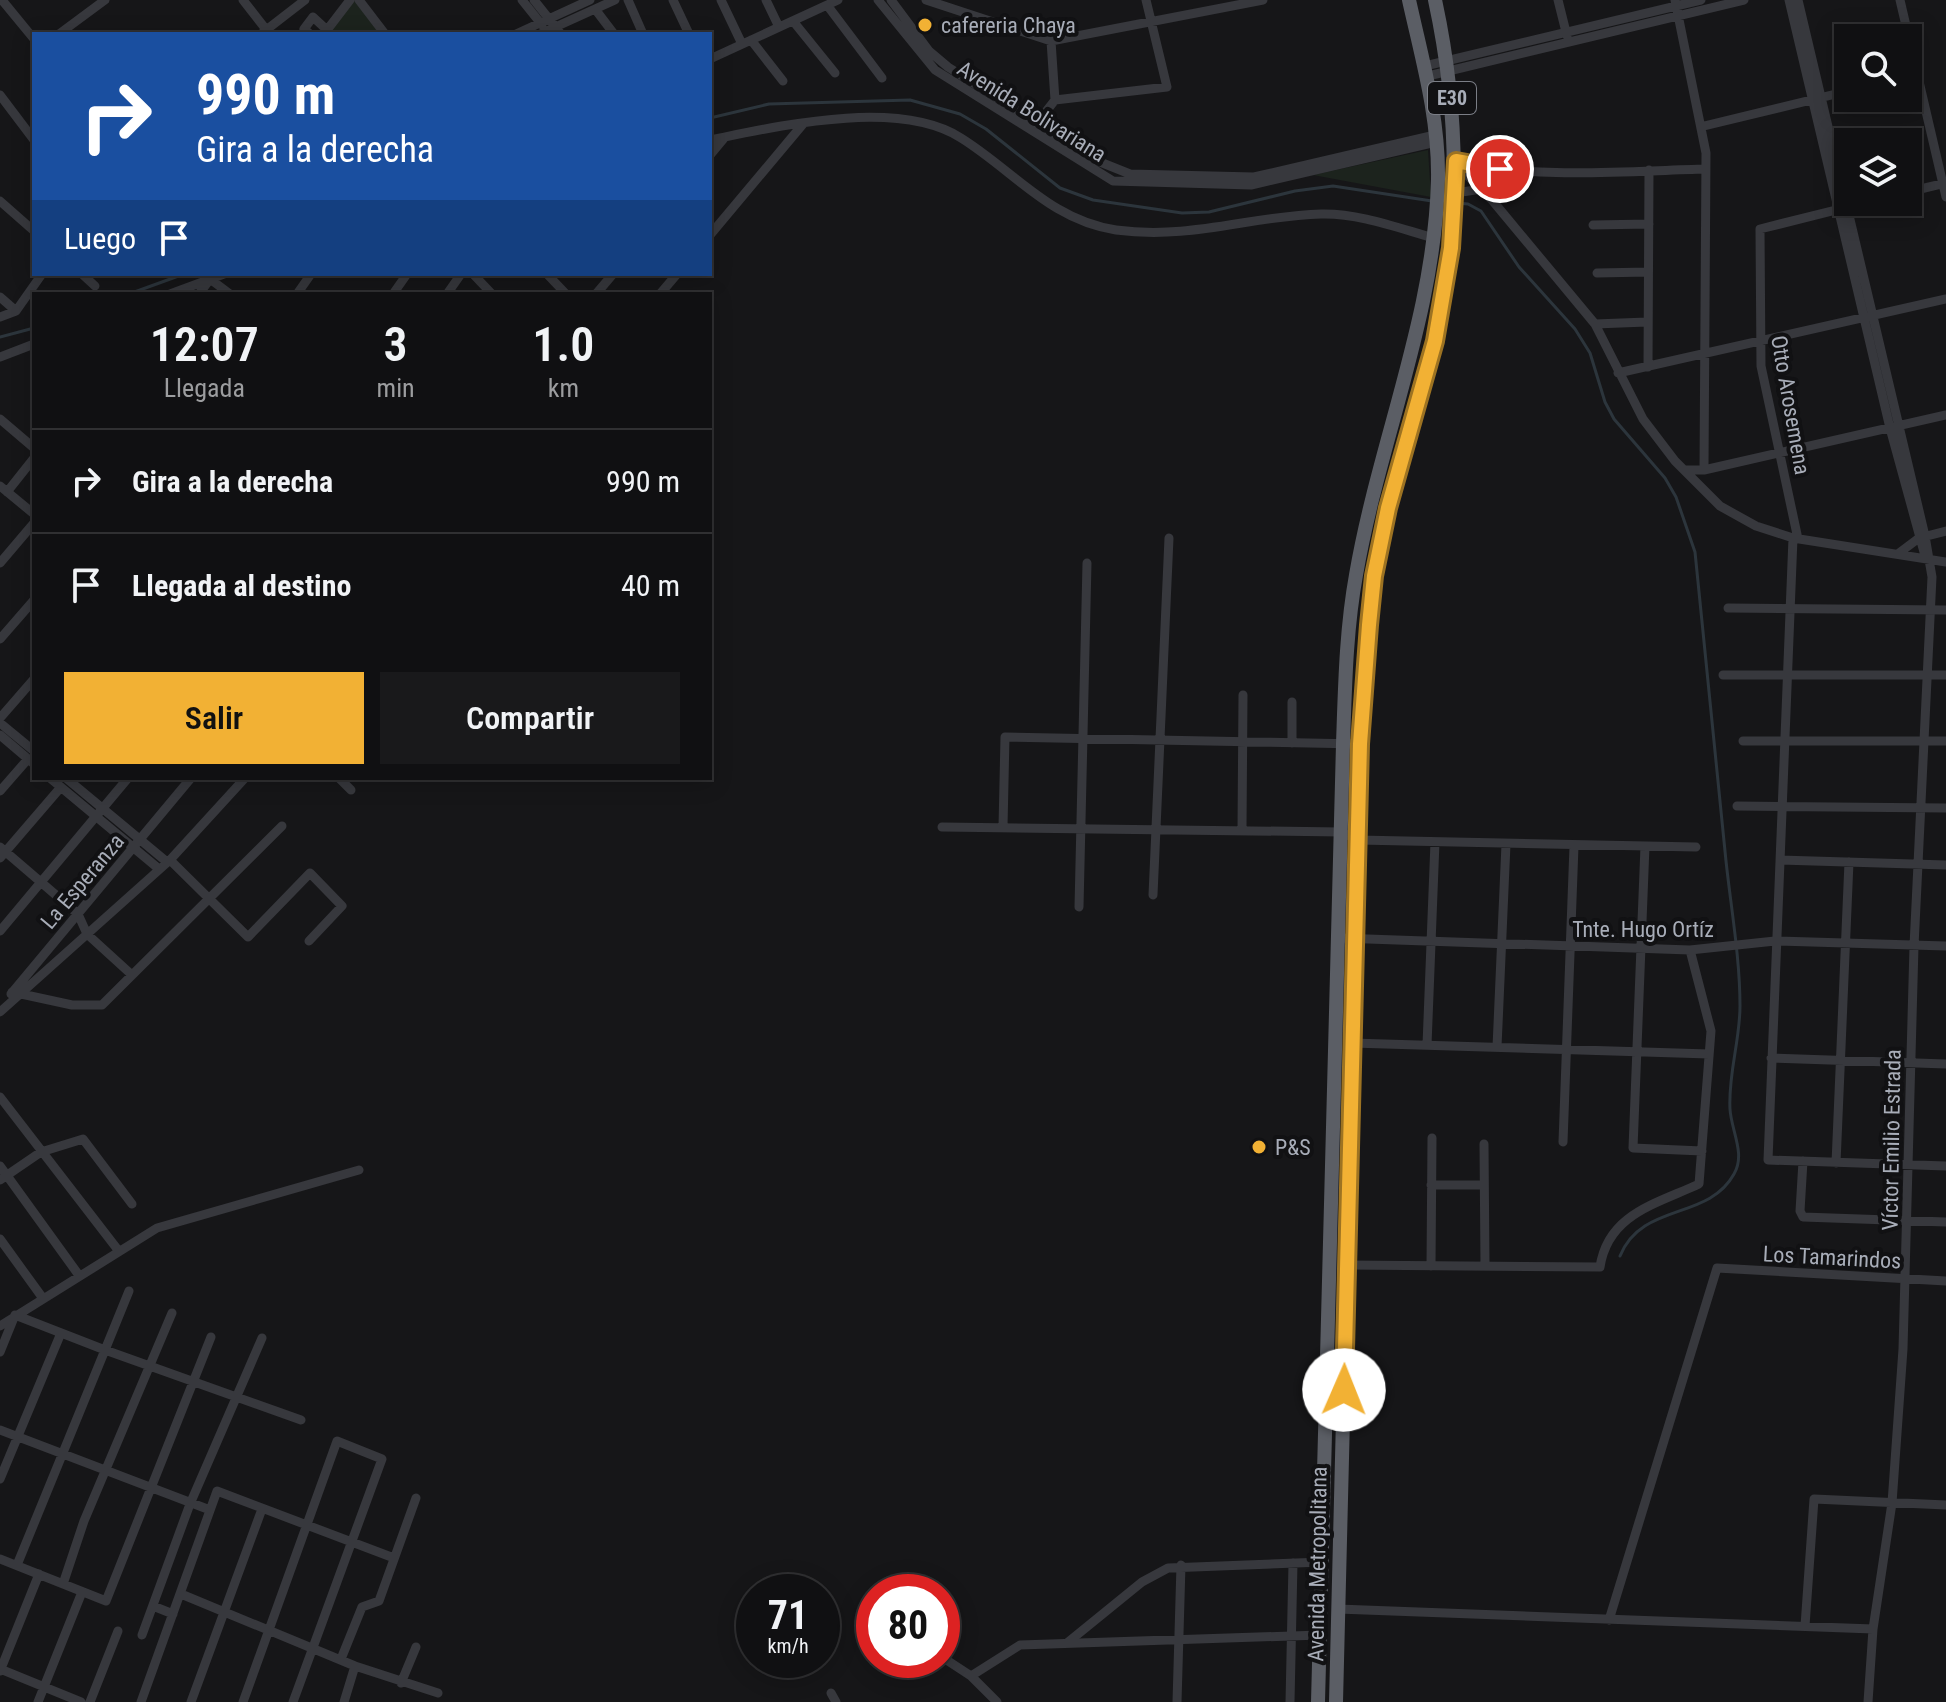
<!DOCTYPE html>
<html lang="es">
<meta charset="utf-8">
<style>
:root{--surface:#101012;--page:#19191b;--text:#f1f3f6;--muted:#9c9d9f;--line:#303032;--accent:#f2b134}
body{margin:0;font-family:"Roboto Condensed",sans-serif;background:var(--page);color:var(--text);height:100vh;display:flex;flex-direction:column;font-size:30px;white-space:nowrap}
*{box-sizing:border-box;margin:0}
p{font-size:26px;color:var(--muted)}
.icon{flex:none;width:44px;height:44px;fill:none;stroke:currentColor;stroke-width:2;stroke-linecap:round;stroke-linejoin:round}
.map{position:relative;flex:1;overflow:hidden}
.sheet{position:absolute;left:32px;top:292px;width:680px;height:488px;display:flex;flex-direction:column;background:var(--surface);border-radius:0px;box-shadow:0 4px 20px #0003,0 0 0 2px var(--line)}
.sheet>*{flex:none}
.hud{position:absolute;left:32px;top:32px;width:680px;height:244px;border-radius:0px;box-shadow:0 4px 20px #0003,0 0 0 2px var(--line);background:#1a4fa0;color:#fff;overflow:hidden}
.controls{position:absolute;left:1834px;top:24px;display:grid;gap:16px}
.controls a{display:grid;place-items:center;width:88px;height:88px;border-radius:0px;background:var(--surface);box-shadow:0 4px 20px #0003,0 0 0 2px var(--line);font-size:40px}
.speed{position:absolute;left:736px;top:1574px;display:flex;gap:16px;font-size:40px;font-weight:700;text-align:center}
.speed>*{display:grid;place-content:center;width:104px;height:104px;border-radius:50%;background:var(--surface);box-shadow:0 4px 20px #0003,0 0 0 2px var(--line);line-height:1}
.speed small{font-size:20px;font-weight:400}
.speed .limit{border:12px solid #d22;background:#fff;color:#111}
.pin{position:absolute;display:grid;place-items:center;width:68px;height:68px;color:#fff;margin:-34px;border:4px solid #fff;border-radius:50%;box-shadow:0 2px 8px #0007}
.me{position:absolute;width:88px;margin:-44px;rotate:1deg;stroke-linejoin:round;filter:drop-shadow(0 0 6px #0008)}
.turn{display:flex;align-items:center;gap:28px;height:168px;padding:0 32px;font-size:36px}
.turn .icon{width:104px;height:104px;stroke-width:2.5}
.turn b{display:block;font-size:56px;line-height:68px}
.then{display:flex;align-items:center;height:76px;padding:0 32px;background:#0003;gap:16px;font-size:30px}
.eta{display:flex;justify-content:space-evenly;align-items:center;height:136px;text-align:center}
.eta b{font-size:48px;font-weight:600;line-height:56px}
.cta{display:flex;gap:16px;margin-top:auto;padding:16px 32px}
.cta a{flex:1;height:92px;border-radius:0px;background:var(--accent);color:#111;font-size:32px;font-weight:600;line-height:92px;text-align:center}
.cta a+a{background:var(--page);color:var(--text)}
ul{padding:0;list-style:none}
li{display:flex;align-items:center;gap:24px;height:104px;padding:0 32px;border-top:2px solid var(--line)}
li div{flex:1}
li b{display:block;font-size:30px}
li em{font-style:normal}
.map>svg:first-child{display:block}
.green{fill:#1c231d}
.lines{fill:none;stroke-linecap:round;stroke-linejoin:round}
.stream{stroke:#2c353c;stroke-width:3}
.minor{stroke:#37383d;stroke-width:9}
.trunk{stroke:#5b5e65;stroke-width:14}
.route-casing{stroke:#9d7322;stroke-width:20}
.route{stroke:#f2b134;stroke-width:14}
.poi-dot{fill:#f2b134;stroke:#111113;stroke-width:3}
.labels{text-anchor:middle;stroke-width:8;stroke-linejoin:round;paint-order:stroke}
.shield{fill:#111113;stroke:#7b7e86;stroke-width:2}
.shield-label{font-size:20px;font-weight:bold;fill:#a8adb8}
.poi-label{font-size:22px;fill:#a8adb8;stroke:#111113;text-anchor:start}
.street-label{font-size:22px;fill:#a8adb8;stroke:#111113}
</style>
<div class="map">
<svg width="1946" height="1702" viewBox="0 0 1946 1702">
<rect width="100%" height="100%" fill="#161618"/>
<path class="green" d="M355 0 380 34H328Z
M1428 150 1431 197 1313 175Z"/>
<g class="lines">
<path class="stream" d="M710 118 769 104 910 100 960 114 986 129 1060 188 1093 200 1182 213 1209 212 1295 191 1333 186 1432 201
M1456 203 1468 204 1481 211 1519 267 1575 329 1590 353 1605 402 1614 419 1665 478 1676 497 1695 552C1705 655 1716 758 1726 861 1731 908 1740 958 1740 1006 1740 1041 1728 1074 1730 1109 1731 1130 1746 1154 1734 1174 1708 1221 1642 1202 1620 1256
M129 294 184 274
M0 337 34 328"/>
<path class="minor" d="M2 0 34 39
M243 0 268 32
M359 0 385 34
M522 0 542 25
M534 0 561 34
M628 0 643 34
M673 0 689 34
M721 0 742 44
M766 0 779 27
M878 0 935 70 1113 181 1251 185 1436 142
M891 0 929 51 948 67 1095 160 1130 174 1254 177 1435 135
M926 0 1051 41 1263 0
M1558 0 1567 36
M1675 0 1706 153 1704 470
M1789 0 1890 428 1924 552
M1798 0 1925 536 1932 577 1914 946 1903 1349 1892 1503 1873 1629 1868 1702
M1900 0 1946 197
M827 5 882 78
M595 9 614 34
M793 21 835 73
M59 34 105 0
M261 34 305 0
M310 34 304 29 313 17 327 30
M324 34 350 0
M516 34 590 0
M540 34 615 0
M751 40 783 81
M1051 41 1055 100
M710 59 838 0
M1425 66 1701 0
M1428 76 1744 0
M0 95 34 140
M1704 126 1848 91
M1034 127 1055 100 1167 87 1146 0
M710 140C779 126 898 98 961 138 1014 171 1050 220 1116 230 1192 240 1249 216 1321 214 1359 213 1398 228 1434 238
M710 155 725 137
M1456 161C1537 180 1625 171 1706 169
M1456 164 1492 200 1595 324 1643 419 1675 461 1720 506 1756 526 1793 538 1946 562
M1908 192 1946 183
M1455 193 1482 189
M0 201 34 231
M1593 225 1649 224
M710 235 803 124
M1597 273 1648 272
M82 274 95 286
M473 274 492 294
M547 274 566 294
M170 294 224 274
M199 294 210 279 230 294
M297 294 311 274
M393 294 407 274
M447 294 461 274
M596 294 613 274
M660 294 677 274
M0 297 16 311
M0 317 16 311 42 274
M1595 324 1647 322
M0 357 34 344
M1648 367 1649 170
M1618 373 1946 299
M0 419 34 448
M1684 470H1704L1946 415
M0 486 34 514
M7 492 34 458
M1793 538 1768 1160 1946 1166
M1798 539 1761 366 1760 229 1868 202
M1899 553 1919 538 1946 531
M0 563 34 523
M1728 608 1946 610
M0 639 34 600
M1723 675H1946
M0 718 34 679
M0 723 34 751
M0 735 34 764
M1743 741H1946
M1292 743V702
M50 778 159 869
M66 778 167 862
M339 778 351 790
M0 791 28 759
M1737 806 1946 808
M942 827 1341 832 1358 840 1696 847
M1003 827 1005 737 1360 744
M1242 830 1243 695
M1645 846 1633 1148 1702 1151
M0 847 78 914 87 934 132 975
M0 858 61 787
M170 860 248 937 310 873 342 906 309 941
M1780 860 1946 865
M1153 895 1169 538
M1079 907 1087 563
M0 931 128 778
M1339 938 1690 950 1775 941 1946 946
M12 992 72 1005H102L282 826
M11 994 191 778
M0 1012 170 860 245 778
M1352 1043 1709 1054
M1427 1045 1435 842
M1497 1047 1506 844
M1771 1058 1946 1064
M0 1097 118 1250
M1563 1142 1574 846
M1484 1144 1485 1266
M1803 1161 1800 1211 1803 1217 1946 1222
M1836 1163 1849 862
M0 1166 78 1274
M0 1180 41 1152 83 1139 132 1204
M1431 1185H1484
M0 1239 42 1297
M1346 1265 1600 1267C1608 1214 1656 1204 1699 1184L1711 1031 1690 950
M1431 1266 1432 1138
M129 1291 105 1350 301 1420
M0 1326 157 1228 359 1170
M0 1352 15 1315 105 1350 17 1565
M0 1430 210 1510
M0 1479 61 1333
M0 1559 106 1601 211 1337
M63 1584 84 1521 172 1313
M181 1594 355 1666 438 1693
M153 1606 173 1614
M1338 1609 1873 1629
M1609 1620 1717 1268 1946 1281
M1805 1626 1814 1499 1946 1505
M142 1635 190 1504 262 1338
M1067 1643 1142 1582 1168 1568 1322 1562
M942 1657 971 1676 997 1702
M341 1659 362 1607 379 1601 416 1498
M0 1669 81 1702
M0 1671 39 1574
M971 1676 1020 1645 1320 1635
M401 1683 416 1647
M831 1693 836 1702
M38 1702 82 1592
M90 1702 118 1631
M141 1702 217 1491 394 1558
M191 1702 262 1509
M243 1702 337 1441 382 1459 293 1702
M344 1702 355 1666
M1177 1702 1181 1565
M1290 1702 1293 1563"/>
<path class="trunk" d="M1318 1702 1343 744C1345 687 1346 630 1356 575 1379 441 1435 316 1438 179 1439 117 1422 59 1409 0
M1336 1702 1360 728C1364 677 1366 626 1374 577 1383 513 1407 452 1423 389 1459 256 1464 134 1435 0"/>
</g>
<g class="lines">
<g class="route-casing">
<path id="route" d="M1344 1390 1360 744 1369 625 1374 576 1388 508 1435 341 1451 248 1456 161 1500 169"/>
</g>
<use href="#route" class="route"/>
</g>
<g class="poi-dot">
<circle cx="925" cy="25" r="8"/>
<circle cx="1259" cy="1147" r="8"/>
</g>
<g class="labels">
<rect class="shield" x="1428" y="82" width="48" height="32" rx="6"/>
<g class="shield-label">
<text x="1452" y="105">E30</text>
</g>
<g class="poi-label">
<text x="941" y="33">cafereria Chaya</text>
<text x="1275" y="1155">P&amp;S</text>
</g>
<g class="street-label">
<text transform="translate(1032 111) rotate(32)" y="8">Avenida Bolivariana</text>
<text transform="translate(1791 405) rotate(80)" y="8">Otto Arosemena</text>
<text transform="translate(82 881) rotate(-50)" y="8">La Esperanza</text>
<text x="1643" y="937">Tnte. Hugo Ortíz</text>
<text transform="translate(1891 1140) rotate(-89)" y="8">Víctor Emilio Estrada</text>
<text transform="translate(1832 1257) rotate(3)" y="8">Los Tamarindos</text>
<text transform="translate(1317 1564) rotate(-89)" y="8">Avenida Metropolitana</text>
</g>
</g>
</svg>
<div class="controls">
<a><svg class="icon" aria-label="search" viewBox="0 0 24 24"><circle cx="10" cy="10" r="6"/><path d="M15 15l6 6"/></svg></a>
<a><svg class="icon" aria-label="layers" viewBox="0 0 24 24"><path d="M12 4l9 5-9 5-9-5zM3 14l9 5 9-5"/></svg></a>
</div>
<div class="speed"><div>71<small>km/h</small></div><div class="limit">80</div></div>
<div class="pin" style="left:1500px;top:169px;background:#d93025"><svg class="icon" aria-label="arrive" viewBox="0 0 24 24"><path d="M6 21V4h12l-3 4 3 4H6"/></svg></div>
<svg class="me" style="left:1344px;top:1390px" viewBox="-20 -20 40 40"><circle r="19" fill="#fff"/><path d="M0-13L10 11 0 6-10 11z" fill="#f2b134"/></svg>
<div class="hud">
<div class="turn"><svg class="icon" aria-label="right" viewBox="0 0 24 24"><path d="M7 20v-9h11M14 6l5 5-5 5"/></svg><div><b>990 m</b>Gira a la derecha</div></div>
<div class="then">Luego<svg class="icon" aria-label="arrive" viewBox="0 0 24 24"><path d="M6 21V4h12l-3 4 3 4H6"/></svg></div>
</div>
<section class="sheet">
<div class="eta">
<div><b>12:07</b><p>Llegada</p></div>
<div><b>3</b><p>min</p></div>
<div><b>1.0</b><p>km</p></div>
</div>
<ul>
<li><svg class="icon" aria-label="right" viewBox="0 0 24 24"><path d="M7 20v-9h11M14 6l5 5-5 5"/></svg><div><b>Gira a la derecha</b></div><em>990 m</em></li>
<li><svg class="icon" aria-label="arrive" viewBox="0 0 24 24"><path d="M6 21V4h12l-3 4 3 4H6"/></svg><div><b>Llegada al destino</b></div><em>40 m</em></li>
</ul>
<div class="cta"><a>Salir</a><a>Compartir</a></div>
</section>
</div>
